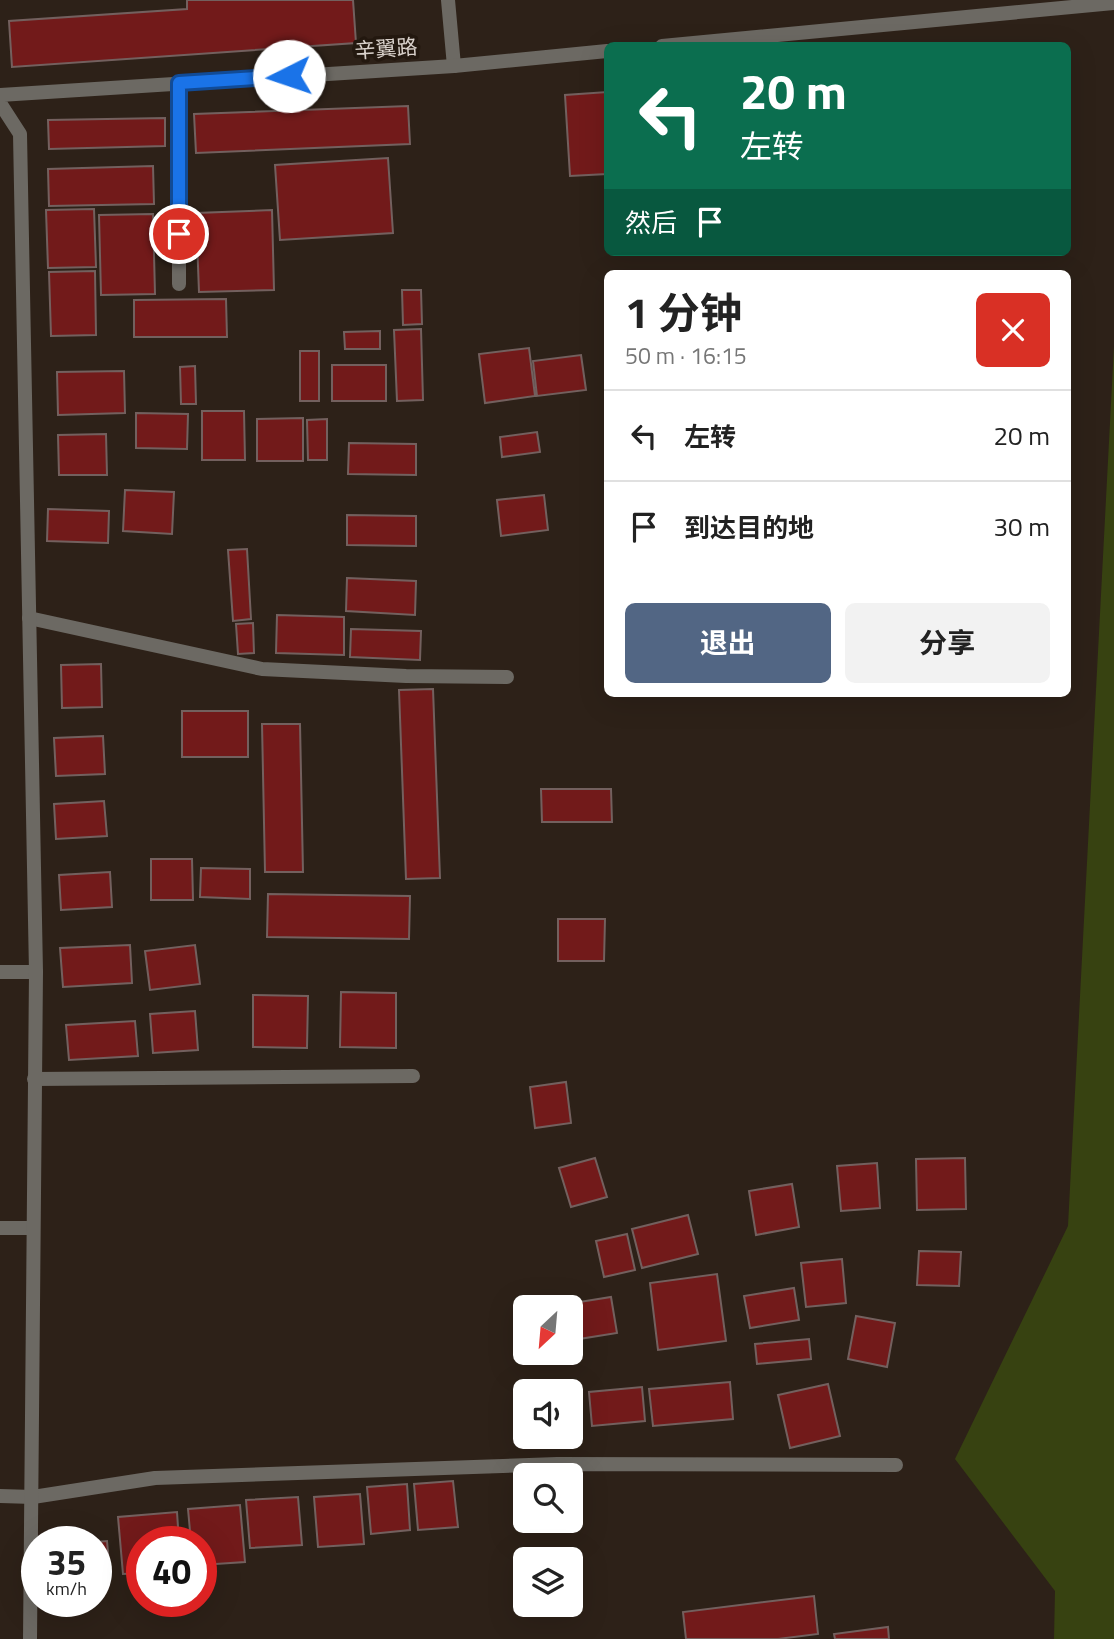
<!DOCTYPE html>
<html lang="zh">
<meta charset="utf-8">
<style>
:root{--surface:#fff;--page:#f2f2f2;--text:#222;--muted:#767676;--line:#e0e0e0;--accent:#526684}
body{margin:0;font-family:"Titillium Web","Noto Sans SC",sans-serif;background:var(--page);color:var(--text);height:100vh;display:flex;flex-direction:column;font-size:26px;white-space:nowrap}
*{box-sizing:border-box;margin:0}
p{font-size:23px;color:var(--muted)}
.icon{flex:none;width:38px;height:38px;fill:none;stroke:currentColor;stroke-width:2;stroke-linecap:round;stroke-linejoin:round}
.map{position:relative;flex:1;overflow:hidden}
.details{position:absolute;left:604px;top:270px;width:467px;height:427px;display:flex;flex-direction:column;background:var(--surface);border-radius:10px;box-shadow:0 7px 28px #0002}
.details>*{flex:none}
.hud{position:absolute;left:604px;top:42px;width:467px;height:214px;border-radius:10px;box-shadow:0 7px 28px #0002;background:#0b6e4f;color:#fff;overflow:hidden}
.needle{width:46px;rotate:206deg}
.fabs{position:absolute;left:513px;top:1295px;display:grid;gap:14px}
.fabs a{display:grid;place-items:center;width:70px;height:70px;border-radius:10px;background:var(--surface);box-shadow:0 7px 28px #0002;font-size:35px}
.speed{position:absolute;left:21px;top:1526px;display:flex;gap:14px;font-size:35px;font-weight:700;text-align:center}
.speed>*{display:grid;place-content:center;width:91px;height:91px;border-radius:50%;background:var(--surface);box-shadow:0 7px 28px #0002;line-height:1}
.speed small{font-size:18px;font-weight:400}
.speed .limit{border:10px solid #d22;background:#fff;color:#111}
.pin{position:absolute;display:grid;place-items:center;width:60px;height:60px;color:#fff;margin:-30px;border:4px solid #fff;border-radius:50%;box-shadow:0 2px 7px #0007}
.me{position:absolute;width:77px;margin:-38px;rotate:266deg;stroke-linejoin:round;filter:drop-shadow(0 0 5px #0008)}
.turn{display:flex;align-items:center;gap:24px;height:147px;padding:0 21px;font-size:32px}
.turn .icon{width:91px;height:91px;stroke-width:2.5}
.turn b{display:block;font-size:49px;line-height:60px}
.then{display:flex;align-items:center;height:66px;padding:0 21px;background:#0003;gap:14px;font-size:26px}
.round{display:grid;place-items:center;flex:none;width:74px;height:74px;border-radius:10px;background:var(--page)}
.overview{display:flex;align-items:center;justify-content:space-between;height:119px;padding:0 21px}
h1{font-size:42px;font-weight:700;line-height:52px}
.cta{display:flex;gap:14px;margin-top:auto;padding:14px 21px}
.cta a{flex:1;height:80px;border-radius:10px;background:var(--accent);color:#fff;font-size:28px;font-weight:700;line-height:80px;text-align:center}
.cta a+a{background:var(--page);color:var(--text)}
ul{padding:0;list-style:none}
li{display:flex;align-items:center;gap:21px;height:91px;padding:0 21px;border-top:2px solid var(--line)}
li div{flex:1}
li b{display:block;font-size:26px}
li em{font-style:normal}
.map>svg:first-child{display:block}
.water{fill:#374211}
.building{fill:#721a1a;stroke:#73605e;stroke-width:2}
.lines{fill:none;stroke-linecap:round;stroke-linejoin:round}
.service{stroke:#6c6963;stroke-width:14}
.minor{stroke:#6c6963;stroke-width:14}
.tertiary{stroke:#6c6963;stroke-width:14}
.route-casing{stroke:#114b97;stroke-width:18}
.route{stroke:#1a73e8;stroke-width:12}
.labels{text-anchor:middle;stroke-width:7;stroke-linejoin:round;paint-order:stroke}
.street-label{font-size:21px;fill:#d9d1cb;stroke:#23180f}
</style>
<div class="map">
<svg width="1114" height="1639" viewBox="0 0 1114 1639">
<rect width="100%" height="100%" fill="#2d2118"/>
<path class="water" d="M1114 346V1639H1054L1055 1591 955 1459 1068 1226Z"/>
<path class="building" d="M187 0H353L356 43 12 67 9 21 187 9Z
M607 92V174L570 176 565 95Z
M408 106 410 144 196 153 194 114Z
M165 118V146L49 149 48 120Z
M388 158 393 233 280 240 275 165Z
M153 166 154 204 49 206 48 169Z
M94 209 96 267 48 268 46 210Z
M272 210 274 290 199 292 196 213Z
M153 214 155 294 101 295 99 215Z
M95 271 96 335 51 336 49 272Z
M402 290H421L422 324 403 325Z
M226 299 227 337H134V300Z
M421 329 423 400 397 401 394 330Z
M380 331V349H345L344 332Z
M529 348 535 396 485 403 479 354Z
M300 351H319V401H300Z
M581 355 586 390 537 396 533 361Z
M332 365H386V401H332Z
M195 366 196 404H181L180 367Z
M124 371 125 413 58 415 57 372Z
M202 411H244L245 460H202Z
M136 413 188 414 187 449 136 448Z
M303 418V461H257V419Z
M327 419V460H308L307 420Z
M537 432 540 452 502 457 500 437Z
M106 434 107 475H59L58 435Z
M349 443 416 444V475L348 474Z
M125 490 174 492 172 534 123 531Z
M544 495 548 530 501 536 497 500Z
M48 509 109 511 108 543 47 541Z
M347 515 416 516V546L347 545Z
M247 549 251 619 233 621 228 550Z
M347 578 416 581 415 615 346 611Z
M277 615 344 617V655L276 653Z
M253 623 254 653 238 654 236 624Z
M351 629 421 631 420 660 350 657Z
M101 664 102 707 62 708 61 665Z
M433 689 440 878 406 879 399 690Z
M182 711H248V757H182Z
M262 724H300L303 872H265Z
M103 736 105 774 56 776 54 738Z
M541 789H611L612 822H542Z
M104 801 107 836 56 839 54 804Z
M151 859H192L193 900H151Z
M201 868 250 869V899L200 897Z
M110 872 112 907 61 910 59 875Z
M268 894 410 896 409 939 267 937Z
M558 919H605L604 961H558Z
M130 945 132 983 63 987 60 948Z
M195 945 200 984 150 990 145 951Z
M341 992 396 993V1048L340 1047Z
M253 995 308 996 307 1048 253 1047Z
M195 1011 198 1050 153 1053 150 1014Z
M135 1021 138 1056 69 1060 66 1025Z
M566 1082 571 1123 535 1128 530 1087Z
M595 1158 607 1197 571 1207 559 1168Z
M965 1158 966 1209 917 1210 916 1159Z
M877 1163 880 1208 841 1211 837 1166Z
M792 1184 799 1227 756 1235 749 1191Z
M688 1215 698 1254 642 1268 632 1229Z
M627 1234 635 1270 604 1277 596 1241Z
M919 1251 961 1252 959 1286 917 1285Z
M842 1259 846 1303 806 1307 801 1263Z
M717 1274 726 1341 658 1350 650 1283Z
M794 1288 799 1320 750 1328 744 1296Z
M611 1297 617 1333 579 1339 573 1303Z
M856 1316 895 1323 887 1367 848 1359Z
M809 1339 811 1359 757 1364 755 1344Z
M730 1382 733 1419 653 1426 649 1389Z
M828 1384 840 1436 790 1448 778 1395Z
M642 1387 645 1421 592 1426 589 1392Z
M453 1481 458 1527 418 1530 414 1484Z
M407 1484 410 1530 371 1534 367 1487Z
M360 1494 364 1544 318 1547 314 1497Z
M298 1497 302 1545 250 1548 246 1500Z
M240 1505 245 1562 201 1565V1542H191L188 1509Z
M177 1512 179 1542H142V1573L123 1574 118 1517Z
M107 1541 110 1576 96 1577V1542Z
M814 1596 818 1634 778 1639H686L683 1612Z
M888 1627 889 1639H835L834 1634Z"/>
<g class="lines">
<path class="service" d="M179 83V284"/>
<path class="minor" d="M448 0 454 66
M29 618 262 669 406 676 507 677
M0 972H36
M34 1079 413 1076
M0 1228H33
M0 1496 33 1497 155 1478 557 1464 896 1465"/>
<path class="tertiary" d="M662 46 1114 3
M0 95 454 66 607 51
M0 103 20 134 36 972 30 1639"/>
</g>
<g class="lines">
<g class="route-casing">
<path id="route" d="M179 234V83L289 76"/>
</g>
<use href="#route" class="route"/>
</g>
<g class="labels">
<g class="street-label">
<text transform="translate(386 49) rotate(-4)" y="7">辛翼路</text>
</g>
</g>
</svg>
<div class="fabs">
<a><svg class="needle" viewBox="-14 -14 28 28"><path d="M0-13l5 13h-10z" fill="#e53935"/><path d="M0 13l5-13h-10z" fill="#767676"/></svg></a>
<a><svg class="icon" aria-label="sound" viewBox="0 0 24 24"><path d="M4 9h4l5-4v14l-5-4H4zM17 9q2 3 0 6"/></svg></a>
<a><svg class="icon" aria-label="search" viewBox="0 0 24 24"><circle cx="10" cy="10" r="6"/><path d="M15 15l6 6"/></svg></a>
<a><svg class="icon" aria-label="layers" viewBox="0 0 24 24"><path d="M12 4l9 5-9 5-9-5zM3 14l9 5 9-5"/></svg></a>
</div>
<div class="speed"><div>35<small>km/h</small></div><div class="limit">40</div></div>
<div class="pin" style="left:179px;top:234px;background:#d93025"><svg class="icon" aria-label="arrive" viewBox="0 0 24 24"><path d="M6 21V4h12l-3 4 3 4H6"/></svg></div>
<svg class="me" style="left:289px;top:76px" viewBox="-20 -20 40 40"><circle r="19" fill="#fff"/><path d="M0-13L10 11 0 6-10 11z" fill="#1a73e8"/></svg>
<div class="hud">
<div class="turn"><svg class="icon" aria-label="left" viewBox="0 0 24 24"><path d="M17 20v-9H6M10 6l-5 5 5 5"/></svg><div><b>20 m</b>左转</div></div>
<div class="then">然后<svg class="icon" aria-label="arrive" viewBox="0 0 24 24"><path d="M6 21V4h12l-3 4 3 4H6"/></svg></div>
</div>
<section class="details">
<div class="overview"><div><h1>1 分钟</h1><p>50 m · 16:15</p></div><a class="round" style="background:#d93025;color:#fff"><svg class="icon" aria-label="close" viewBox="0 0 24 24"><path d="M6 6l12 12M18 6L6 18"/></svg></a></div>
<ul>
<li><svg class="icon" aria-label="left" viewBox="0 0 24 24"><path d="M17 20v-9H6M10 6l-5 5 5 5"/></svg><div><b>左转</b></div><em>20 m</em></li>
<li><svg class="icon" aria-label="arrive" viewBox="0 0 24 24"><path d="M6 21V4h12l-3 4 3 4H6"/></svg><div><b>到达目的地</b></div><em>30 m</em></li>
</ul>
<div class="cta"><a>退出</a><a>分享</a></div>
</section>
</div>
